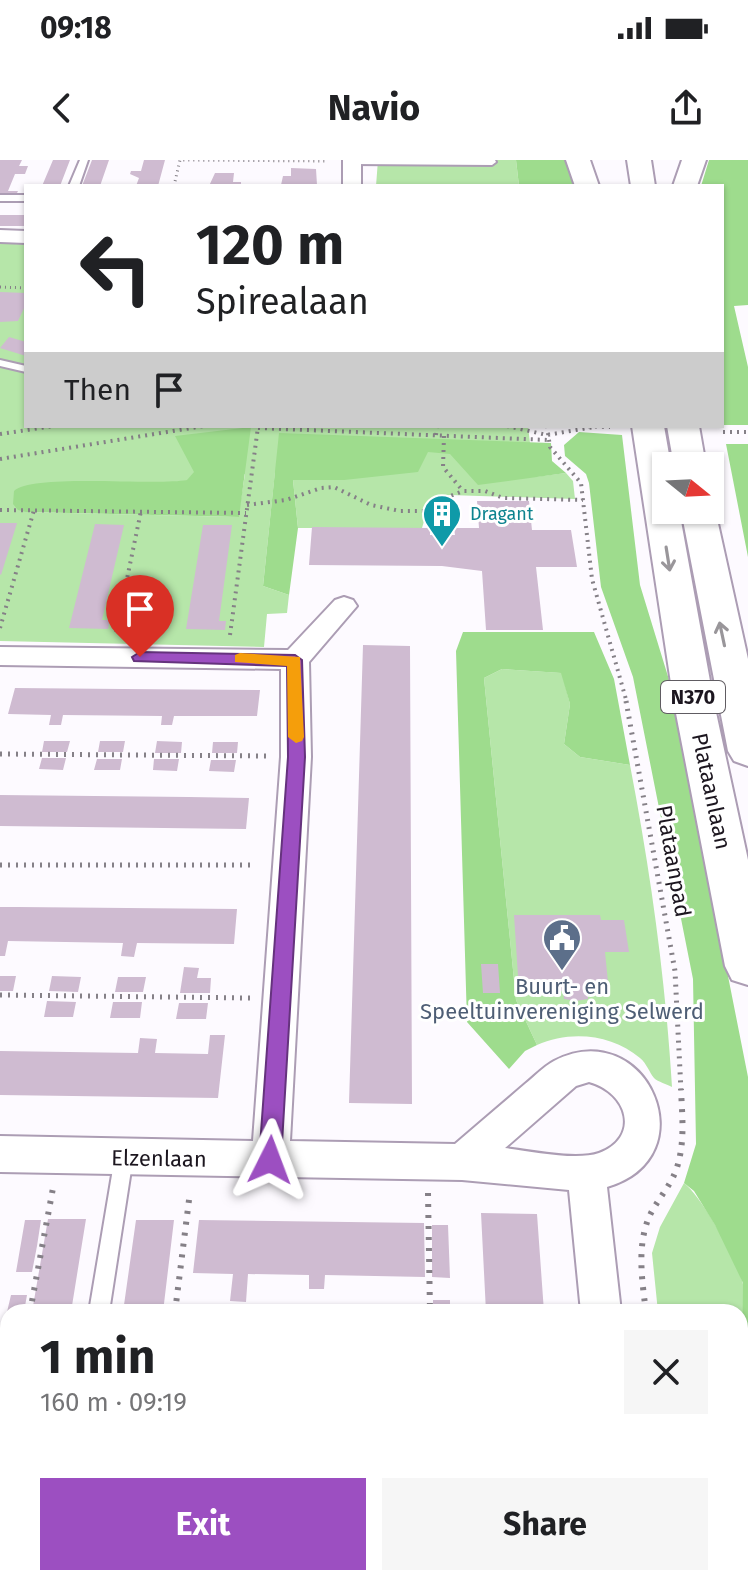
<!DOCTYPE html>
<meta charset="utf-8">
<style>
:root{--surface:#fff;--page:#f6f6f6;--text:#202124;--muted:#757577;--accent:#9c4fc1}
body{margin:0;font-family:"Fira Sans",sans-serif;background:var(--page);color:var(--text);height:100vh;display:flex;flex-direction:column;font-size:30px;white-space:nowrap}
*{box-sizing:border-box;margin:0}
p{font-size:26px;color:var(--muted)}
.icon{flex:none;width:44px;height:44px;fill:none;stroke:currentColor;stroke-width:2;stroke-linecap:round;stroke-linejoin:round}
.map{position:relative;flex:1;overflow:hidden}
.details{position:absolute;left:0px;top:1144px;width:748px;height:282px;display:flex;flex-direction:column;background:var(--surface);border-radius:24px 24px 0 0;box-shadow:0 2px 6px #0004}
.details>*{flex:none}
.banner{position:absolute;left:24px;top:24px;width:700px;height:244px;border-radius:0px;box-shadow:0 2px 6px #0004;background:#fff;color:var(--text);overflow:hidden}
.needle{width:52px;rotate:108deg}
.fabs{position:absolute;left:652px;top:292px;display:grid;gap:16px}
.fabs a{display:grid;place-items:center;width:72px;height:72px;border-radius:0px;background:var(--surface);box-shadow:0 2px 6px #0004;font-size:40px}
.pin{position:absolute;display:grid;place-items:center;width:68px;height:68px;color:#fff;margin:-82px -34px;border-radius:50% 50% 50% 0;rotate:-45deg;box-shadow:0 0 8px #0007}
.pin .icon{rotate:45deg}
.me{position:absolute;width:88px;margin:-44px;rotate:3deg;stroke-linejoin:round;filter:drop-shadow(0 0 6px #0008)}
.turn{display:flex;align-items:center;gap:28px;height:168px;padding:0 40px;font-size:36px}
.turn .icon{width:104px;height:104px;stroke-width:2.5}
.turn b{display:block;font-size:56px;line-height:68px}
.then{display:flex;align-items:center;height:76px;padding:0 40px;background:#0003;gap:16px;font-size:30px}
.round{display:grid;place-items:center;flex:none;width:84px;height:84px;border-radius:0px;background:var(--page)}
.summary{display:flex;align-items:center;justify-content:space-between;height:136px;padding:0 40px}
h1{font-size:48px;font-weight:700;line-height:60px}
.action{display:flex;gap:16px;margin-top:auto;padding:16px 40px}
.action a{flex:1;height:92px;border-radius:0px;background:var(--accent);color:#fff;font-size:32px;font-weight:700;line-height:92px;text-align:center}
.action a+a{background:var(--page);color:var(--text)}
.status{display:flex;justify-content:space-between;align-items:center;height:56px;padding:0 40px;background:var(--surface);direction:ltr}
.status svg{height:22px;fill:currentColor}
header{display:flex;justify-content:space-between;align-items:center;height:104px;padding:0 40px;background:var(--surface);font-size:36px;font-weight:700}
.map>svg:first-child{display:block}
.green{fill:#b6e6a9;fill-rule:evenodd}
.forest{fill:#9edc8d}
.building{fill:#cfbbd1}
.lines{fill:none;stroke-linecap:round;stroke-linejoin:round}
.lane-casing{stroke:#ac9db4;stroke-width:4}
.street-casing{stroke:#ac9db4;stroke-width:4}
.highway-casing{stroke:#ac9db4;stroke-width:4}
.path-far3{stroke:#858087;stroke-width:3;stroke-dasharray:1 4;stroke-linecap:butt}
.path-far2{stroke:#858087;stroke-width:4;stroke-dasharray:2 5;stroke-linecap:butt}
.path-far1{stroke:#858087;stroke-width:5;stroke-dasharray:2 6;stroke-linecap:butt}
.path{stroke:#858087;stroke-width:6;stroke-dasharray:3 8;stroke-linecap:butt}
.lane{fill:#fff;fill-rule:evenodd}
.street{fill:#fff;fill-rule:evenodd}
.highway{fill:#fff;fill-rule:evenodd}
.oneway{stroke:#99969a}
.route{fill:#9c4fc1;stroke:#65337d;stroke-width:2}
.slow{fill:#f59e0b}
.labels{text-anchor:middle;stroke-width:6;stroke-linejoin:round;paint-order:stroke}
.far-culture-label{font-size:18px;fill:#0d838f;stroke:#fff;text-anchor:start}
.shield{fill:#fff;stroke:#605c62;stroke-width:2}
.shield-label{font-size:20px;font-weight:bold;fill:#1c161f}
.street-label{font-size:22px;fill:#1c161f;stroke:#fff}
.service-label{font-size:22px;fill:#4e5e75;stroke:#fff}
</style>
<div class="status"><b>09:18</b><svg viewBox="0 0 49 12"><path d="M0 12V9h3v3zM5 12V6h3v6zM10 12V3h3v9zM15 12V0h3v12zM26 1h20v11H26zM47 4h2v5h-2z"/></svg></div>
<header><svg class="icon" aria-label="back" viewBox="0 0 24 24"><path d="M15 5l-7 7 7 7"/></svg>Navio<svg class="icon" aria-label="share" viewBox="0 0 24 24"><path d="M12 15V3M7 8l5-5 5 5M5 13v7h14v-7"/></svg></header>
<div class="map">
<svg width="748" height="1425" viewBox="0 0 748 1425">
<rect width="100%" height="100%" fill="#fdfaff"/>
<path class="green" d="M378 0H516L519 26H376Z
M0 81 26 82V266H528L534 317 566 313 573 321 575 339 449 335 428 348 422 368H298L293 320 383 315 275 312 263 426 289 435 287 453 267 454 264 487 0 481ZM245 314 238 357 26 352 122 323 159 324Z
M502 509 562 513 570 544 564 584 580 597 630 605C651 715 665 815 672 927 667 924 658 922 654 918 649 912 647 904 640 898 612 874 570 870 537 885L516 840 484 518Z
M684 1023C702 1037 738 1101 743 1124 747 1145 741 1182 740 1204V1152H658L652 1093 660 1067Z
M740 1385 748 1408V1425H692L691 1418H740Z"/>
<path class="forest" d="M516 0H568L576 26H519Z
M709 0H748V145L734 146 748 207V265H722V26H701Z
M251 267 239 357 26 352 18 350 13 344 14 331C32 313 153 326 187 320L194 312 175 276Z
M579 272 622 275 640 425 670 523 748 917V1408L740 1385 743 1123 715 1065 694 1031 684 1023 696 984 693 819 633 517 601 427 589 323 586 314 565 296 564 285Z
M279 273 551 283 552 301 566 313 478 325 450 294 428 292 418 312 344 320H293L298 368 289 435 263 426Z
M726 284H748V397Z
M463 472H594L614 519 630 605 580 597 564 584 570 544 561 513 502 509 484 518 516 840 537 885 525 891 509 909 467 862 456 491Z"/>
<path class="building" d="M0 0H22L19 6H28L25 14H15L8 31H18L16 35H0Z
M53 0H70L60 26H42Z
M92 0H109L100 26H82Z
M144 0H165L158 26H136L139 18 130 14 131 11H141Z
M291 8 316 9 317 25H281L283 16H291Z
M215 13H234L233 22H241V26H209Z
M0 55H26V66H0Z
M0 132 26 133V144L18 161 0 162Z
M9 177 26 182V196L0 188Z
M477 341H529L532 370H571L577 407H536L543 470H486L482 411 442 406 309 405 312 367 430 368V375H455L454 368H479Z
M0 363H17L1 415 0 414Z
M95 364 124 365 102 460H110L108 469 69 468Z
M203 365H232L219 461H226L225 470 186 469Z
M363 485 410 486 412 944 349 943Z
M15 528 123 529 260 530 257 556H174L172 565H161L162 556 63 555 61 565H49L51 555 8 554Z
M44 581H70L67 592H42Z
M100 581H125L123 592H98Z
M157 581 182 582 181 593H155Z
M213 582H238L237 593H212Z
M42 598H66L63 610 39 609Z
M97 599H122L120 610H94Z
M154 599H179L177 611 153 610Z
M211 600H236L234 612 209 611Z
M0 635 189 637 249 638 246 669 0 666Z
M0 747H18L237 749 234 784 137 783 134 797 121 796 123 783 8 781 5 796H0Z
M514 755H600L601 760H624L629 792H605L609 832H588V839L576 841 564 839 563 831H519Z
M481 804H498L500 833H483Z
M184 807 199 808 197 818H211L210 833H180Z
M0 816H16L13 831H0Z
M52 816 81 817 78 832 49 831Z
M118 817H146L143 832H115Z
M47 841 76 842 73 857H44Z
M113 842H142L140 858H110Z
M179 843H208L206 859H176Z
M210 875H225L218 938 0 935V891L138 893 140 878 157 879 155 893 208 894Z
M481 1053 537 1054 544 1152H486Z
M48 1059H86L71 1152H32Z
M25 1060H41L37 1086 32 1112H16Z
M136 1060H174L163 1152H123Z
M199 1060 424 1063 425 1117 325 1115 324 1129H309V1115L248 1114 246 1142 230 1141 233 1114 193 1113Z
M432 1065H448L450 1118 432 1117Z
M11 1135H27L24 1152H7Z
M433 1140H450V1152H433Z
M7 1156 8 1190H0V1189Z
M0 1216H8V1238L1 1272Z
M6 1292 8 1332H0V1326Z"/>
<g class="lines">
<g class="lane-casing">
<path id="lane" d="M80 0H88L79 26H69Z
M348 0H495L496 2 492 5 352 4Z
M0 35H26V41H0Z
M0 200 26 206V212L0 206Z
M124 988 131 991 133 997 109 1152H89L115 997 117 991Z"/>
</g>
<g class="street-casing">
<path id="street" d="M343 0H361V26H343Z
M0 70 26 71V83L0 82Z
M344 437 353 440 357 446 309 502 311 597 290 981 455 984C478 964 502 944 525 924 534 917 544 906 554 901 646 853 710 997 607 1027L621 1152H581L569 1030 462 1020 0 1012V976L253 981 281 597V509L0 505V487L288 490 335 440ZM589 922C629 933 640 978 599 993 576 1001 530 991 505 988L576 926Z
M607 1418H653L654 1425H608Z"/>
</g>
<g class="highway-casing">
<path id="highway" d="M566 0H590L599 26H575Z
M627 0H651L655 26H631Z
M682 0H706L697 26H673Z
M632 266H664L671 306H666V350H679L714 543 748 700V825L732 820 725 806 674 543Z
M667 266H699L706 306H674Z
M710 343 715 350 748 499V606L734 601 728 591 681 350H710Z"/>
</g>
<path class="path-far3" d="M174 26 180 0 328 1
M0 127 26 128"/>
<path class="path-far2" d="M507 266 547 275 594 267
M547 266 550 287 581 323 592 419 627 543
M581 266 610 267
M258 268 548 280
M723 272H748
M0 274 54 266
M436 275 437 266
M444 276 443 307 463 331
M0 299 204 266
M247 345 286 340 321 328 334 327 371 345 400 351H432L448 337 463 331H485L503 338 583 340
M0 350 246 353
M0 468 34 350
M116 472 141 351
M230 475 258 267"/>
<path class="path-far1" d="M626 541 675 811 681 931
M0 594 267 596
M0 705H256
M0 835 250 838"/>
<path class="path" d="M428 1033 430 1152
M30 1152 53 1028
M175 1152 190 1032
M646 1152C642 1120 636 1083 651 1053 660 1036 673 1023 678 1004 685 979 682 954 681 929
M0 1308 8 1266
M0 1417H8
M371 1418 593 1422
M678 1418 679 1425"/>
<use href="#lane" class="lane"/>
<use href="#street" class="street"/>
<use href="#highway" class="highway"/>
</g>
<defs><path id="oneway-shaft" d="M-6 0H5M1.5-3L5.5 0L1.5 3" fill="none" stroke-width="1.6" stroke-linecap="round" stroke-linejoin="round" transform="scale(2)"/></defs>
<g class="oneway">
<use href="#oneway-shaft" transform="translate(668 399) rotate(81)"/>
<use href="#oneway-shaft" transform="translate(722 474) rotate(-102)"/>
</g>
<path class="route" d="M140 492 295 495 302 500 305 597 281 1000 277 1007 270 1010 262 1007 259 1000 288 597 287 506 134 501 132 497Z"/>
<path class="slow" d="M240 493 300 497 304 577 302 581 296 583 288 577 287 506 235 502V495Z"/>
<defs>
<g id="building-pin" transform="scale(2)"><path d="M0 17L-7.5 6A9.5 9.5 0 1 1 7.5 6Z" fill="#0f9aa8" stroke="#fff"/><path d="M-4-6H4V6H1V3H-1V6H-4ZM-2.5-4.3h1.7v1.8h-1.7ZM.8-4.3h1.7v1.8H.8ZM-2.5-1h1.7V.8h-1.7ZM.8-1h1.7V.8H.8Z" fill="#fff"/></g>
<g id="civic-pin" transform="scale(2)"><path d="M0 17L-7.5 6A9.5 9.5 0 1 1 7.5 6Z" fill="#5c6f8a" stroke="#fff"/><path d="M-.6-6.5H3V-4.5H.6V-3L4-1V1h2V6H-6V1h2V-1L-.6-3ZM-1.2 2.5V6h2.4V2.5Z" fill="#fff"/></g>
</defs>
<g fill-rule="evenodd">
<use href="#building-pin" x="442" y="354"/>
<use href="#civic-pin" x="562" y="778"/>
</g>
<g class="labels">
<g class="far-culture-label">
<text x="470" y="360">Dragant</text>
</g>
<rect class="shield" x="661" y="521" width="64" height="32" rx="6"/>
<g class="shield-label">
<text x="693" y="544">N370</text>
</g>
<g class="street-label">
<text transform="translate(712 631) rotate(78)" y="8">Plataanlaan</text>
<text transform="translate(674 701) rotate(80)" y="8">Plataanpad</text>
<text transform="translate(159 998) rotate(1)" y="8">Elzenlaan</text>
</g>
<g class="service-label">
<text x="562" y="834">Buurt- en<tspan x="562" dy="25">Speeltuinvereniging Selwerd</tspan></text>
</g>
</g>
</svg>
<div class="fabs">
<a><svg class="needle" viewBox="-14 -14 28 28"><path d="M0-13l5 13h-10z" fill="#e53935"/><path d="M0 13l5-13h-10z" fill="#757577"/></svg></a>
</div>
<div class="pin" style="left:140px;top:497px;background:#d93025"><svg class="icon" aria-label="arrive" viewBox="0 0 24 24"><path d="M6 21V4h12l-3 4 3 4H6"/></svg></div>
<svg class="me" style="left:270px;top:1000px" viewBox="-20 -20 40 40"><path d="M0-17L14 15 0 8-14 15z" fill="#9c4fc1" stroke="#fff" stroke-width="4"/></svg>
<div class="banner">
<div class="turn"><svg class="icon" aria-label="left" viewBox="0 0 24 24"><path d="M17 20v-9H6M10 6l-5 5 5 5"/></svg><div><b>120 m</b>Spirealaan</div></div>
<div class="then">Then<svg class="icon" aria-label="arrive" viewBox="0 0 24 24"><path d="M6 21V4h12l-3 4 3 4H6"/></svg></div>
</div>
<section class="details">
<div class="summary"><div><h1>1 min</h1><p>160 m · 09:19</p></div><a class="round"><svg class="icon" aria-label="close" viewBox="0 0 24 24"><path d="M6 6l12 12M18 6L6 18"/></svg></a></div>
<div class="action"><a>Exit</a><a>Share</a></div>
</section>
</div>
